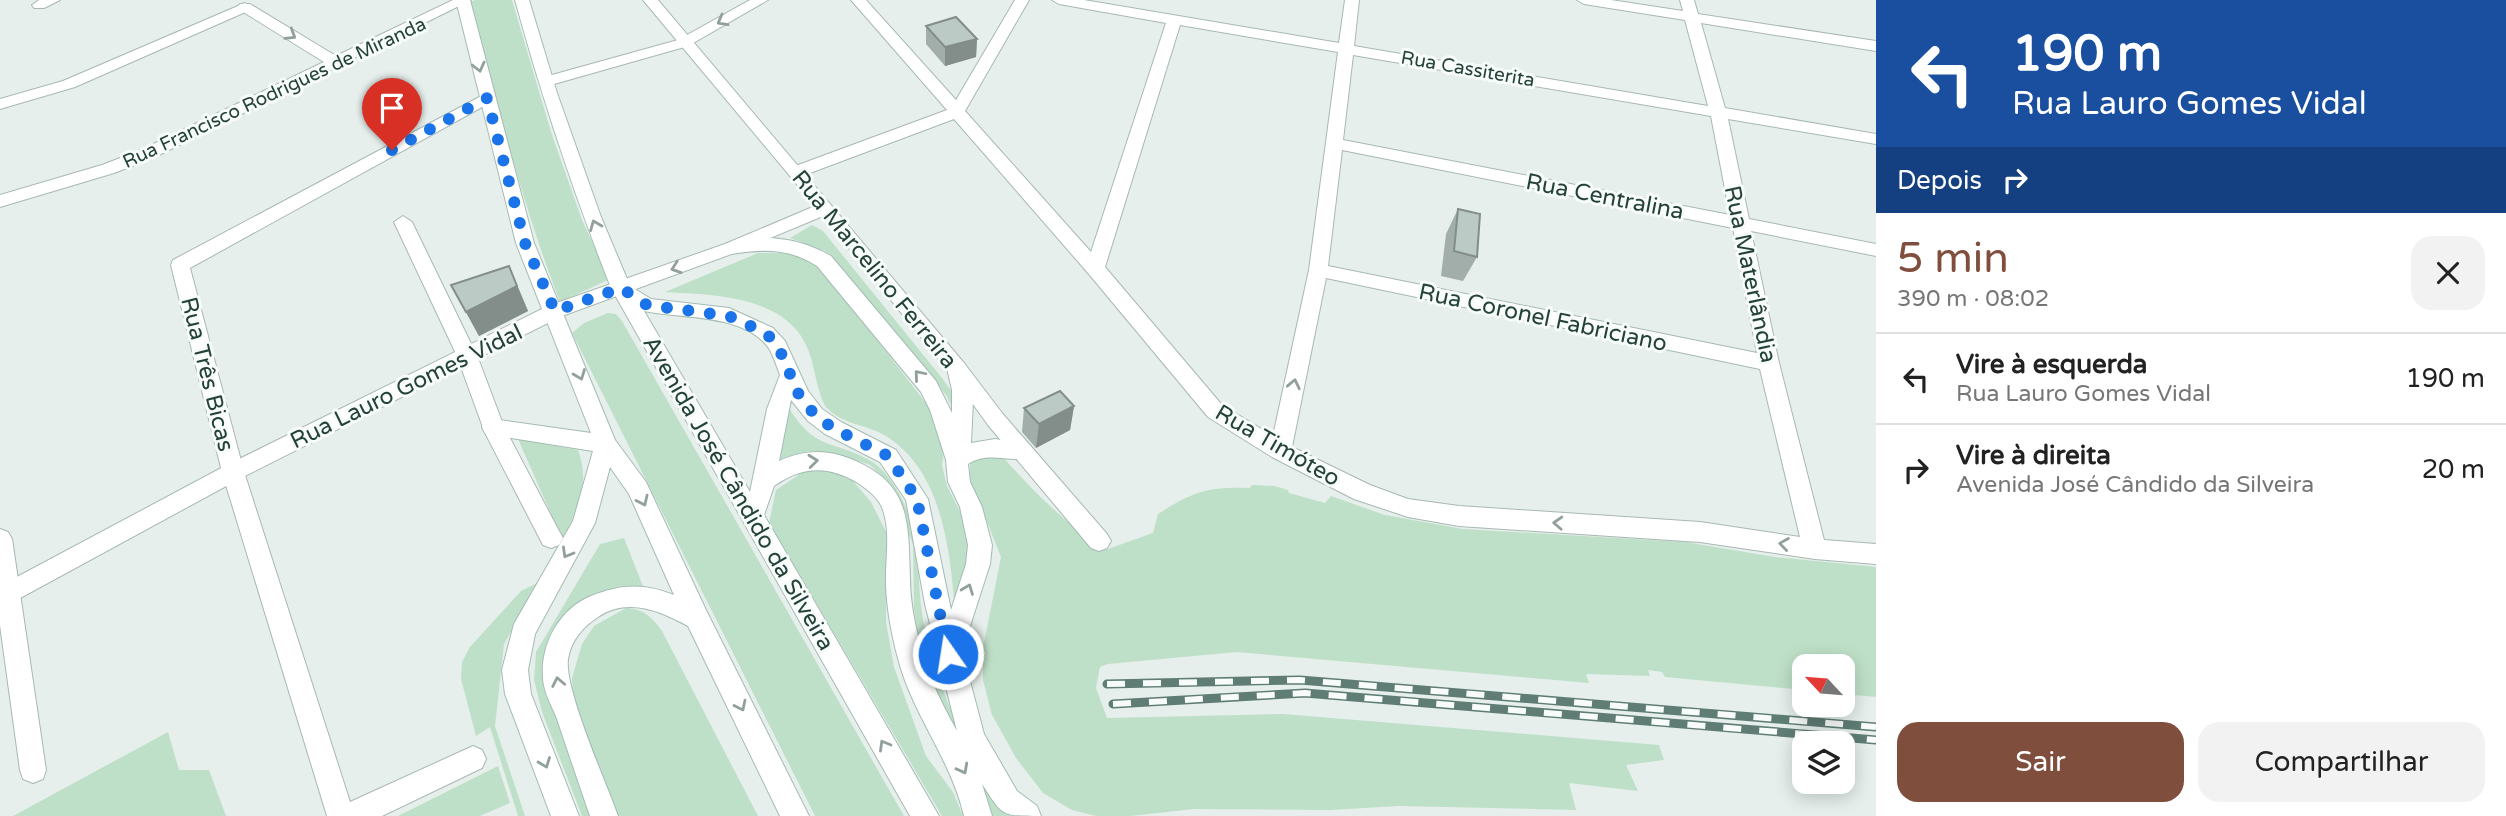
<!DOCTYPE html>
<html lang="pt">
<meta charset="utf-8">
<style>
:root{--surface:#fff;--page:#f2f2f2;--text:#222;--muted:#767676;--line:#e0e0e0;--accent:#804e3d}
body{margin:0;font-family:"Varela Round",sans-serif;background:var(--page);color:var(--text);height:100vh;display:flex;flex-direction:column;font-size:26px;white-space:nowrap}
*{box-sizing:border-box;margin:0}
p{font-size:23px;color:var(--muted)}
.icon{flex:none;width:38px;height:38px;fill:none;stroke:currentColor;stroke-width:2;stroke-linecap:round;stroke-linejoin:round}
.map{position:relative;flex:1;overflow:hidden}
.drawer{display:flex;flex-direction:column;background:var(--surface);width:630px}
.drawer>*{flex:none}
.top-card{background:#1a4fa0;color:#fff;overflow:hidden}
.needle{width:46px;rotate:296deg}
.controls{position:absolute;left:1792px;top:654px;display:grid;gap:14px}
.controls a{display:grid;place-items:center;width:63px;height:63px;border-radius:14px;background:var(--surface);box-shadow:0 4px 18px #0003;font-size:35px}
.pin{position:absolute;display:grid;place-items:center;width:60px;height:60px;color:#fff;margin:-72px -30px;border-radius:50% 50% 50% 0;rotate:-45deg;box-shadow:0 0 7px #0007}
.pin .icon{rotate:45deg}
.me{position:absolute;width:77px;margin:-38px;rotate:347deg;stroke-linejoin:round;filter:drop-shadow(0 0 5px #0008)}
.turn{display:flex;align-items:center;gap:24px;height:147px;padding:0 21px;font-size:32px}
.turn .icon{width:91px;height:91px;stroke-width:2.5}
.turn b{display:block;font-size:49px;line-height:60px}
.then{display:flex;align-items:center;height:66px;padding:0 21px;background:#0003;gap:14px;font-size:26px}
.round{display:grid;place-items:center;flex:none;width:74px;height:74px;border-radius:21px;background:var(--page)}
.head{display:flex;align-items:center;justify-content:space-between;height:119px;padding:0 21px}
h1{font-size:42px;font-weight:600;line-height:52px;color:var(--accent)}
.primary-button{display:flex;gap:14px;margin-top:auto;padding:14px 21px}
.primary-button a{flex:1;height:80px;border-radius:21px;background:var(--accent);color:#fff;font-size:28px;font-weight:600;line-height:80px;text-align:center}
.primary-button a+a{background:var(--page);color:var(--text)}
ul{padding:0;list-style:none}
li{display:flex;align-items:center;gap:21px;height:91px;padding:0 21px;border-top:2px solid var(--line)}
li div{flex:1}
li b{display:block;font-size:26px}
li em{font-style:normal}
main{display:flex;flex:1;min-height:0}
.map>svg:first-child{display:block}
.green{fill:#bfe0c8}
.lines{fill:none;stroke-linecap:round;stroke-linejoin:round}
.minor-casing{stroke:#a8b8b2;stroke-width:2}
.tertiary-casing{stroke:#a8b8b2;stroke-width:2}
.secondary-casing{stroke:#a4bbb3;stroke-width:2}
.minor{fill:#fff;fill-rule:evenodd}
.tertiary{fill:#fff;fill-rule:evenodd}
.secondary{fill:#fff;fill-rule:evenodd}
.rail-casing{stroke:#5f7d75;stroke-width:9}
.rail{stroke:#f7fbf9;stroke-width:6;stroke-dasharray:18;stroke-linecap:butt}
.wall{fill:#a1aea9}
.shaded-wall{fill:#838d89}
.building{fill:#bbcac4;stroke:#838d89;stroke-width:2}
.oneway{stroke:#92a09c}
.route{stroke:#1a73e8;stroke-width:12;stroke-dasharray:0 21.6}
.labels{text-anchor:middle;stroke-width:6;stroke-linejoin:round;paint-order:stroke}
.far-street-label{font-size:19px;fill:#24423a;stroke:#f7fbf9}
.street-label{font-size:23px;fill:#24423a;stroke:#f7fbf9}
</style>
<main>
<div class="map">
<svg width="1876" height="816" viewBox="0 0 1876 816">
<rect width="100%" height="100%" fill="#e6efeb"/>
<path class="green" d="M475 0H512L551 132 582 220 610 279 560 302C522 204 497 103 471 2Z
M812 225 823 231 942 378 953 393 955 412 946 395 833 257 823 250 790 238Z
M758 253H794L821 268 929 407 945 447 942 465 947 486 963 517 970 551 955 611C950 552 943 474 889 438 869 424 844 426 827 408 819 400 814 365 809 352 789 295 714 295 665 292Z
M608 313 616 314 622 321 904 816H815L572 333 584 323Z
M789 408C816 452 833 439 871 461 888 471 901 495 908 512 921 543 917 580 922 612 932 686 971 755 1011 816H989L984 790 947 719 920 650 914 608 913 545 902 514 884 478 870 465 844 456 818 452 780 462Z
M518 439 578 450C591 485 577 508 563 541Z
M985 456H1002C1033 491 1066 524 1105 550L1153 533 1158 514C1194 491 1208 487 1250 488L1252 485 1274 486 1288 490 1289 493 1325 503 1331 496 1385 515 1463 529 1685 542 1775 557 1876 567V697L1843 694V667H1804V690L1665 677 1662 672 1648 670 1650 676 1586 674 1589 683 1237 652 1108 664 1100 667 1096 688 1107 718 1283 714 1659 745 1664 760 1626 765 1638 791 1569 783 1576 810 1399 806 1330 810 1194 809 1131 816H1096L1072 810 1043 793 1016 758 992 715 983 680V648L1001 557 970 479V462Z
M808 469 832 472 853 481 871 502 887 534 886 622 894 667 926 756 953 792 963 816H942L769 523 776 490Z
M624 538 644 589 566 616 546 649 547 681 592 816H582L542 712 534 680 536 652 600 544Z
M539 582 504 644 495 726 525 816H518L490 727 476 736 461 679 462 662 470 647 521 591Z
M626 608C644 609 652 617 662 631L758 816H615L573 704 572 678 582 644 594 626Z
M168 732 179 770H209L226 816H13Z
M498 766 510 803 480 816H398Z"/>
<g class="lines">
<g class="minor-casing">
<path id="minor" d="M39 0H60L44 8H34L32 5Z
M750 0H768L688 46 547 86 539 81 541 78 678 40Z
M851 0H866L956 100 1015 0H1029L965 111 1091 252 1166 23 1059 4 1052 0H1084L1339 43 1345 0H1359L1354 46 1708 106 1685 20 1584 4 1577 0H1611L1683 11 1680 0H1694L1698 14 1876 41V51L1701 23 1725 108 1876 134V144L1728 119 1749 219 1876 244V256L1751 231 1779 363 1824 540 1876 544V564L1815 559 1700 542 1459 526 1408 517 1354 499 1272 457 1208 417 1088 273 954 119 802 176H790L787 172 790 168 947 110ZM1180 25 1338 52 1309 270 1273 436 1222 405 1105 267ZM1353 55 1711 116 1730 215 1343 140ZM1342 150 1733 228 1757 353 1328 266ZM1326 278 1760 369 1800 537 1700 522 1459 506 1408 499 1370 485 1292 447Z
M245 3 252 7 250 10 75 87 0 109V99L63 81Z
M487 93 493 95 495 98 493 101 190 268 244 472 350 802 473 746 482 750 486 759 482 768 382 816H327L222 472 171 265 173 260Z
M403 216 412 222 477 356 474 361 467 364 460 361 457 356 394 222Z
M957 360 964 363 1002 413 1107 534 1111 541 1107 548 1099 551 1091 548 988 425 947 368 950 363Z
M493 419 501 421 559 531 563 538 559 545 551 548 543 545 482 427 485 421Z
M0 529 8 532 12 539 46 770 43 779 33 783 23 779 20 770 0 625Z"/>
</g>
<g class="tertiary-casing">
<path id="tertiary" d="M453 0H471L153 158 114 173 0 207V195L102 165 141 150 324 62 240 10 238 7 240 4H250L336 56Z
M643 0H658L964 363 967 368 964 373 957 376 950 373 823 216 737 252 562 316 478 358 504 427 501 433 493 435 485 433 461 367 241 478 0 609V586L225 466 548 306 725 244 815 206Z"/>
</g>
<g class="secondary-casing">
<path id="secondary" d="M456 0H470L534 243 615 440 646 482 706 610 809 816H780L688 626C660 611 628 597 598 617 583 627 571 640 568 659 564 689 606 782 618 816H590C579 784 568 752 557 719 552 706 544 693 543 679 540 645 559 609 591 596 621 584 644 583 674 595L629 494 610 467 595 523 535 634 528 670 531 694 579 816H551L505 694 502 670 514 624 573 521 593 451 493 435 485 433 482 427 485 421 493 419 591 433 516 243Z
M515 0H529L557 93 601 217 630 286 651 299 729 308 773 328 785 341 808 391 822 409 841 422 896 450 928 499 951 610 966 564 968 545 960 507 948 482 946 460 930 410 921 392 817 266C789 248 763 249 731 254L725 252 722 248 725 244C761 233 798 237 831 256L936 381 952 413V390L947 368 950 363 957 360 964 363 973 401 971 443 995 439 1030 445 1033 451 1030 457C1009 464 990 450 968 464L970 482 982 507 992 545 990 564 962 651 984 734 1017 791 1037 806 1041 816C1000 816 1003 816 982 784L992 816H964C952 763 917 720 901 669 893 642 887 613 886 585 885 560 891 534 883 510 879 498 868 490 858 483 828 465 802 466 774 486L764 515 939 816H910L611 288C574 194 542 98 515 0ZM644 311C681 319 747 313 770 350 774 358 777 367 780 375L767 409 750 492ZM791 400 808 421 825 434 880 462 906 500 925 604 957 731C939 699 924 668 917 632 913 614 910 596 910 579 908 522 912 484 851 459 826 449 804 450 779 461Z"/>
</g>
<use href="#minor" class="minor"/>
<use href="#tertiary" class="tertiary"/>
<use href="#secondary" class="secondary"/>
<g class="rail-casing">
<path id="rail" d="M1107 684 1300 680 1876 727
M1113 704 1305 693 1876 740"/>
</g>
<use href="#rail" class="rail"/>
</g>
<path class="wall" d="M926 26 977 39 976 57 945 66 926 44Z
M1458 209 1477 257 1463 281 1441 276 1446 234Z
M509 266 528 311 479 336 451 285Z
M1074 406 1070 430 1036 448 1022 432 1024 408Z"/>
<path class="shaded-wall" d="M977 39 976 57 945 66V47Z
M509 266 528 311 479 336 466 312Z
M1074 406 1070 430 1036 448 1039 424Z"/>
<path class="building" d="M956 17 977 39 945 47 926 26Z
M1458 209 1480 214 1477 257 1454 251Z
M509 266 517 286 466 312 451 285Z
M1060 391 1074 406 1039 424 1024 408Z"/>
<defs><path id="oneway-chevron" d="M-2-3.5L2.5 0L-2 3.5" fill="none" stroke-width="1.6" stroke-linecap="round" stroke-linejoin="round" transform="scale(1.75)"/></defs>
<g class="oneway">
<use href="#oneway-chevron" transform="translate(722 21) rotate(151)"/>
<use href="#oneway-chevron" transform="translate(291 35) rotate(32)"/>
<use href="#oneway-chevron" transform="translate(479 67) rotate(76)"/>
<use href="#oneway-chevron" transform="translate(595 225) rotate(-112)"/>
<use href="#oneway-chevron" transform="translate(676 268) rotate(161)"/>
<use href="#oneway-chevron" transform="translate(580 375) rotate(69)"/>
<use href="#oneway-chevron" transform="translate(919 375) rotate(-130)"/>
<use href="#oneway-chevron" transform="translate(1294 384) rotate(-78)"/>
<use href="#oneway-chevron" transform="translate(813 461) rotate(-6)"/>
<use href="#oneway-chevron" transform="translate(643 501) rotate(65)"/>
<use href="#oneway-chevron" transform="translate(1558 523) rotate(-177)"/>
<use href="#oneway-chevron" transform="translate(1784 544) rotate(-172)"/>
<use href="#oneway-chevron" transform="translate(567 553) rotate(120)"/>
<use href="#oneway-chevron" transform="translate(968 589) rotate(-69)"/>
<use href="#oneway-chevron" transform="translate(558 682) rotate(-101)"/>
<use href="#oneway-chevron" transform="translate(741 706) rotate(64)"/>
<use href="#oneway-chevron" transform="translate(884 745) rotate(-120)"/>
<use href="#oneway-chevron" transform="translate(545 763) rotate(69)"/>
<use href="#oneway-chevron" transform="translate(963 769) rotate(62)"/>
</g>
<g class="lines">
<path class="route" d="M392 150 487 98 525 243 555 311 621 288 647 305 729 316 766 333 778 346 799 395 815 415 833 428 888 456 917 499 948 654"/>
</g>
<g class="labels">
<g class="far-street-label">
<text transform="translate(1468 68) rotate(10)" y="7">Rua Cassiterita</text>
<text transform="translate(274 92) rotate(-25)" y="7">Rua Francisco Rodrigues de Miranda</text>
</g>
<g class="street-label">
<text transform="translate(1605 196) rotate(11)" y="8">Rua Centralina</text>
<text transform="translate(875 269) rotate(51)" y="8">Rua Marcelino Ferreira</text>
<text transform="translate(1751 274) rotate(78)" y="8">Rua Materlândia</text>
<text transform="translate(1543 317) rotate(12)" y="8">Rua Coronel Fabriciano</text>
<text transform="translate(208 374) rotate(76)" y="8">Rua Três Bicas</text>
<text transform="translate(406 386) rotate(-26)" y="8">Rua Lauro Gomes Vidal</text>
<text transform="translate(1278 445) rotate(30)" y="8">Rua Timóteo</text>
<text transform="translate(739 493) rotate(60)" y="8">Avenida José Cândido da Silveira</text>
</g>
</g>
</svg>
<div class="controls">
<a><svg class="needle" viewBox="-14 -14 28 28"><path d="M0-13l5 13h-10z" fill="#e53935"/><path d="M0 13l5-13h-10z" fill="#767676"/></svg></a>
<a><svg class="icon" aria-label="layers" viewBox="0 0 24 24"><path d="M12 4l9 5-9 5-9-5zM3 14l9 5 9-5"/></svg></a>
</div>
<div class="pin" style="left:392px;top:150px;background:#d93025"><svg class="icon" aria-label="arrive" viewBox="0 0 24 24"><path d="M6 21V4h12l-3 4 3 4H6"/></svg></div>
<svg class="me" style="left:948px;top:654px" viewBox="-20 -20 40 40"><circle r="17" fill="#1a73e8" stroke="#fff" stroke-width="3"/><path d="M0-11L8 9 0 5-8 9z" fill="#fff"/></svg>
</div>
<section class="drawer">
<div class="top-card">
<div class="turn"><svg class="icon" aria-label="left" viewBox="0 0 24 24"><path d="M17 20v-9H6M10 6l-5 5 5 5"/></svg><div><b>190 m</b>Rua Lauro Gomes Vidal</div></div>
<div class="then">Depois<svg class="icon" aria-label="right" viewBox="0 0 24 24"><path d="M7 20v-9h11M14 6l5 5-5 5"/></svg></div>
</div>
<div class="head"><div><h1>5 min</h1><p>390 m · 08:02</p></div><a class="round"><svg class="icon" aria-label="close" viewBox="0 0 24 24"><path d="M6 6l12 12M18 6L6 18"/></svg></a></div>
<ul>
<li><svg class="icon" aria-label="left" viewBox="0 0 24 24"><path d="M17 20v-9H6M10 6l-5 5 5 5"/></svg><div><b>Vire à esquerda</b><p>Rua Lauro Gomes Vidal</p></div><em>190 m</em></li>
<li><svg class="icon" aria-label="right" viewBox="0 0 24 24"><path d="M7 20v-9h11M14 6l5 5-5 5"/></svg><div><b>Vire à direita</b><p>Avenida José Cândido da Silveira</p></div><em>20 m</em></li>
</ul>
<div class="primary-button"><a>Sair</a><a>Compartilhar</a></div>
</section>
</main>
